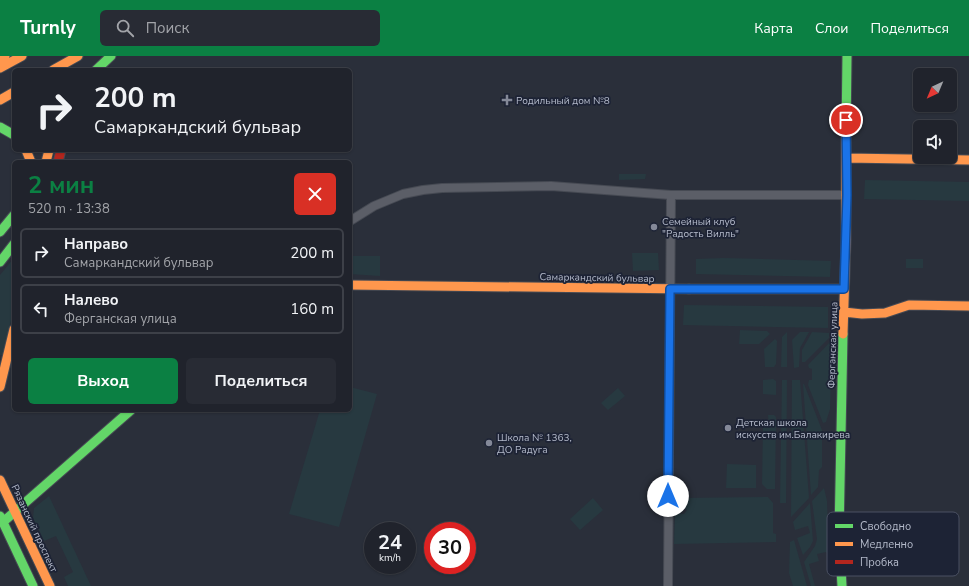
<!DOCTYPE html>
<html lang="ru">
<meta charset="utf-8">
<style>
:root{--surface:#20232c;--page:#282b34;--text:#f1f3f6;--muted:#a2a4a9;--line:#3d4048;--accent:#0b8043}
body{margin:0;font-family:"Nunito Sans",sans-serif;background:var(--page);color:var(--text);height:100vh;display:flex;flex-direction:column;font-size:15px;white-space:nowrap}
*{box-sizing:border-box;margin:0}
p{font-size:13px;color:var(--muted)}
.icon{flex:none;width:22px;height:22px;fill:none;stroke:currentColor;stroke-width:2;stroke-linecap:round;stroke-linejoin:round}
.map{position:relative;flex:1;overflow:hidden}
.details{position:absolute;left:12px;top:104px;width:340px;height:252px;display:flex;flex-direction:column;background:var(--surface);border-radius:6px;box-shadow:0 1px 3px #0004,0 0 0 1px var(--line)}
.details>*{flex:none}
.top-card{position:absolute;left:12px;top:12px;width:340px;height:84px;border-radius:6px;box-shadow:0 1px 3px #0004,0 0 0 1px var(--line);background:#20232c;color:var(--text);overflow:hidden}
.needle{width:26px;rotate:224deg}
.controls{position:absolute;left:913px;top:12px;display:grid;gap:8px}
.controls a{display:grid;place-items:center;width:44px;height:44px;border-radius:6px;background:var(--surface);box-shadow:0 1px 3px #0004,0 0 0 1px var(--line);font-size:20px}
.speed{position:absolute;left:364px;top:466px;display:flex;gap:8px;font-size:20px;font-weight:700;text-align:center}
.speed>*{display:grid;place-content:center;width:52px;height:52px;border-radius:50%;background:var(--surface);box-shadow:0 1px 3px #0004,0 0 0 1px var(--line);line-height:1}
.speed small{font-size:10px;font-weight:400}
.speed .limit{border:6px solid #d22;background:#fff;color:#111}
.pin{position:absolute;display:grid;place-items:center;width:34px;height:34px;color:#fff;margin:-17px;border:2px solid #fff;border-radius:50%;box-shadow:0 1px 4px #0007}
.me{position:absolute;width:44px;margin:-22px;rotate:0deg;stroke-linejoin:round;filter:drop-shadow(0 0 3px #0008)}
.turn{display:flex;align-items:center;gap:14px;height:84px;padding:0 16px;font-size:18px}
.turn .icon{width:52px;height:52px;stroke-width:2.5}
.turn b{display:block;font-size:28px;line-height:34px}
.round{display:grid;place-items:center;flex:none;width:42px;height:42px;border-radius:6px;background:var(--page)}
.head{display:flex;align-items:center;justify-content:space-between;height:68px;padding:0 16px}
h1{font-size:24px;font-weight:700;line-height:30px;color:var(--accent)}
.primary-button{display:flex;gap:8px;margin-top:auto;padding:8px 16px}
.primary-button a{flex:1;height:46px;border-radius:6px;background:var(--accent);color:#fff;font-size:16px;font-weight:700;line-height:46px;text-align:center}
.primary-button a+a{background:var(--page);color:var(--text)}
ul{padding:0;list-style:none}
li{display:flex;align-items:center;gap:12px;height:50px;margin:0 8px 6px;padding:0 8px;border:2px solid var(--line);border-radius:6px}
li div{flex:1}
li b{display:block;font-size:15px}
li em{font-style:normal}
header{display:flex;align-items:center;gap:24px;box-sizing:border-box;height:56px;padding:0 20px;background:var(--accent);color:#fff}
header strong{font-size:19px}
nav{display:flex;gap:22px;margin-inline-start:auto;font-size:14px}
.search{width:280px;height:36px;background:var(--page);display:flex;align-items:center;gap:10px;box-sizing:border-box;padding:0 14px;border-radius:6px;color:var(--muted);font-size:15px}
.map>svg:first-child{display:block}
.green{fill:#273940}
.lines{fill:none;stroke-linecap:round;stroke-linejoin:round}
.street-casing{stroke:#464a53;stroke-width:10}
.fast-casing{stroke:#464a53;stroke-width:11}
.slow-casing{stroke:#464a53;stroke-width:11}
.jam-casing{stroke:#464a53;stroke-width:11}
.street{stroke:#5b5e67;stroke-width:8}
.fast{stroke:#63d668;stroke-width:9}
.slow{stroke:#ff974d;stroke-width:9}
.jam{stroke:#b3261e;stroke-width:9}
.route-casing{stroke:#114b97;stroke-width:10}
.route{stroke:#1a73e8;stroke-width:7}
.poi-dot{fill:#848998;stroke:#1d2335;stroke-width:1.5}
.labels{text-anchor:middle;stroke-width:3.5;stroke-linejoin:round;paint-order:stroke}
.poi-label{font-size:10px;fill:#b4baca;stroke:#1d2335;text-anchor:start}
.street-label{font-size:10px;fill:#b4baca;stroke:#1d2335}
.key{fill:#1d2335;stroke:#4a5062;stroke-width:1}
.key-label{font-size:11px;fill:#b4baca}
</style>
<header>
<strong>Turnly</strong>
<div class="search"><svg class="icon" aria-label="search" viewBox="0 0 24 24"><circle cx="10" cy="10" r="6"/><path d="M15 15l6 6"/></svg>Поиск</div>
<nav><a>Карта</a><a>Слои</a><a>Поделиться</a></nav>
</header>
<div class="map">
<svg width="969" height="530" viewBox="0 0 969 530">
<rect width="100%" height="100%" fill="#2a2f3a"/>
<path class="green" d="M619 118H646L645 123 619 124Z
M865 124 969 126V145L864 143Z
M632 197H658L659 214 633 215Z
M350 200H380V220L350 218Z
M14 202V253L2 299H0V219Z
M724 202 831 205 830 221 696 218V203Z
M906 203H923V212H906Z
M684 249 828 251V272L683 269Z
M740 274 767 275 770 278 759 288H739Z
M787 276V311H781L782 281Z
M800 276H809L800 292 799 311 794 312 792 284Z
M812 276 829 277V282L805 306H802V294Z
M775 283 777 285 776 308 774 311H765L764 293Z
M832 284 830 353 826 366 823 367 808 329 809 324H812V313L809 312 808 309Z
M773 323 776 325V339L763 338V324Z
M782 324H787L786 447H780Z
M792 324H800L809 442 791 461Z
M803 328H804L822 374V411L819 414 818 431 811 439Z
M350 331 377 338 339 471 289 458 320 354H350Z
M618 332 625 340 608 354 601 347Z
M768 359H774L776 361 775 433H767L762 428 763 370H769Z
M727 408 756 409V432H726Z
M824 432 827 445 829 500 826 496 817 498 819 505 809 508 815 530H811L804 506 815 490 817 483 812 445Z
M49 440 91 530H68L64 521 73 516 56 480 44 485 33 462 34 452Z
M768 441 773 447V477L776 478V486L674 488 675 457 684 458 687 454 681 449 682 442Z
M593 442 603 454 580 474 570 463Z
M810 447 813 485 810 491 803 499 797 482 810 477 808 470 795 474 793 466Z
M794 484 807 530H793L789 517 790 486Z"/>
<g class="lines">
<g class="street-casing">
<path id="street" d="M350 165 374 150 403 138 423 134 442 132 551 130 671 139H847
M668 530 671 139"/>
</g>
<g class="fast-casing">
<path id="fast" d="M96 14 111 0
M0 71 14 79
M846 79 847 0
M0 176 14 159
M0 206 14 188
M689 233H844
M0 460 33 530
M3 466 131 354
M842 530 839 478 843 278"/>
</g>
<g class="slow-casing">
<path id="slow" d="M0 4 5 0
M0 12 22 0
M53 14 78 0
M0 44 14 36
M26 94 31 106
M846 102 969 104
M46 106 49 94
M350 229 689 233
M844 256 862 258 885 257 909 249 969 250
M843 278 846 184V79
M0 331 14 273
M0 424 50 530"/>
</g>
<g class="jam-casing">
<path id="jam" d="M58 106 61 94"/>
</g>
<use href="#street" class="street"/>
<use href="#fast" class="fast"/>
<use href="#slow" class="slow"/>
<use href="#jam" class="jam"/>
</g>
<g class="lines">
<g class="route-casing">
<path id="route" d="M668 440 670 233H844L847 139 846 64"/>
</g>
<use href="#route" class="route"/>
</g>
<g class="poi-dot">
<path d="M505 38h4v4h4v4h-4v4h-4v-4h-4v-4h4z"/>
<circle cx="654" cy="171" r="4"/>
<circle cx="728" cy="372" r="4"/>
<circle cx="489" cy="387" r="4"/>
</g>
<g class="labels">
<g class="poi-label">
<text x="516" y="48">Родильный дом №8</text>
<text x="662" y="169">Семейный клуб<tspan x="662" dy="12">"Радость Вилль"</tspan></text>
<text x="736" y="370">Детская школа<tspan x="736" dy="12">искусств им.Балакирева</tspan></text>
<text x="497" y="385">Школа № 1363,<tspan x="497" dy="12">ДО Радуга</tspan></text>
</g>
<g class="street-label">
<text transform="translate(597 221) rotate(1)" y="4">Самаркандский бульвар</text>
<text transform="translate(832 289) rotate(-88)" y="4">Ферганская улица</text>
<text transform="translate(35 472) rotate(65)" y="4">Рязанский проспект</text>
</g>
</g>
<rect x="827" y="456" width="132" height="64" rx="6" class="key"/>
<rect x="835" y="468" width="18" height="4" fill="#63d668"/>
<rect x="835" y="486" width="18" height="4" fill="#ff974d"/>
<rect x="835" y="504" width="18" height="4" fill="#b3261e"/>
<g class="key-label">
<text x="860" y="474">Свободно</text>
<text x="860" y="492">Медленно</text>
<text x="860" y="510">Пробка</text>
</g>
</svg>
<div class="controls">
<a><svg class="needle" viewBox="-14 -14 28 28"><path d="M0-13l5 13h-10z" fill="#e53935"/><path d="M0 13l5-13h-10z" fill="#a2a4a9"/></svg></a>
<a><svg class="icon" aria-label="sound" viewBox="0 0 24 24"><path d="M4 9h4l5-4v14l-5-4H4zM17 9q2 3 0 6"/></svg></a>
</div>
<div class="speed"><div>24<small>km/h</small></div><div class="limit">30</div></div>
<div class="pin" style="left:846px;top:64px;background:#d93025"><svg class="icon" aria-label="arrive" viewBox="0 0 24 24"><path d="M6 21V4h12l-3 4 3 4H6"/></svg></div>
<svg class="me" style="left:668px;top:440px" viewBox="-20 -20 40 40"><circle r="19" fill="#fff"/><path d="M0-13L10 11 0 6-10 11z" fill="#1a73e8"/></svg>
<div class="top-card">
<div class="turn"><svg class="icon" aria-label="right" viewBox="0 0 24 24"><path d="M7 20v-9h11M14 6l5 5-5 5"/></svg><div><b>200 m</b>Самаркандский бульвар</div></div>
</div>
<section class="details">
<div class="head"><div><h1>2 мин</h1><p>520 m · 13:38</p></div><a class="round" style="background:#d93025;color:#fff"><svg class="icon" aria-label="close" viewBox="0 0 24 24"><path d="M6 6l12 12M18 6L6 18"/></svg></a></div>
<ul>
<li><svg class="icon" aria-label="right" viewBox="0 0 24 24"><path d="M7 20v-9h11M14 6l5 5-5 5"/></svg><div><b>Направо</b><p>Самаркандский бульвар</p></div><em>200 m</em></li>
<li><svg class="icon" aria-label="left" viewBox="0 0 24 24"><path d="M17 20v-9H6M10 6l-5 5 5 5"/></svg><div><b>Налево</b><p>Ферганская улица</p></div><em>160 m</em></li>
</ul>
<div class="primary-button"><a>Выход</a><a>Поделиться</a></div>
</section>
</div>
